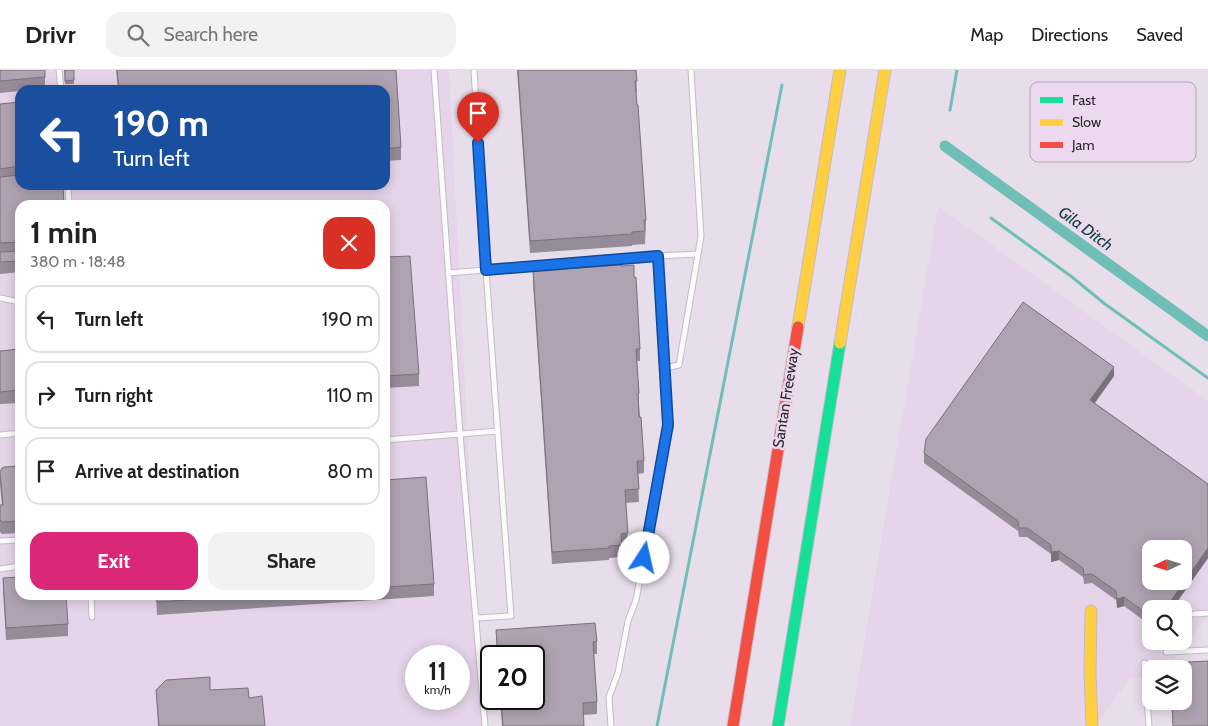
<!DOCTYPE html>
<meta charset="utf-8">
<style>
:root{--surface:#fff;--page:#f2f2f2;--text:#222;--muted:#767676;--line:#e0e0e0;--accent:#db2777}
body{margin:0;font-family:Cabin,sans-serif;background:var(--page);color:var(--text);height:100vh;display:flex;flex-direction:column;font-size:19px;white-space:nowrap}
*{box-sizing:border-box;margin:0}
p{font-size:16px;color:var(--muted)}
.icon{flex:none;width:28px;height:28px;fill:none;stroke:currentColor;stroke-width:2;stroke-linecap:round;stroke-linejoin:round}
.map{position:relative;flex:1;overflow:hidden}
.drawer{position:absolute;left:15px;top:130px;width:375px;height:400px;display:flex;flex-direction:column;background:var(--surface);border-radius:15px;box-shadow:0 2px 12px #0003}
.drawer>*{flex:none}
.hud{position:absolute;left:15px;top:15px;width:375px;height:105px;border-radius:15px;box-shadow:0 2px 12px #0003;background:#1a4fa0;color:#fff;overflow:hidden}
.needle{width:32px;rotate:266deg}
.fabs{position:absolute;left:1142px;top:470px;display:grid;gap:10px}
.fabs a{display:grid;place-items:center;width:50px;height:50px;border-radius:10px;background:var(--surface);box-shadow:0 2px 12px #0003;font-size:25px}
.speed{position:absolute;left:405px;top:575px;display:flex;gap:10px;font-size:25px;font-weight:700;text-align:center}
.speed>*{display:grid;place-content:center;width:65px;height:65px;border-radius:50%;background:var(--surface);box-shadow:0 2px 12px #0003;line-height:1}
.speed small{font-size:12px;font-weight:400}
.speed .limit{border:2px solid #111;border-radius:8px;background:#fff;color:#111}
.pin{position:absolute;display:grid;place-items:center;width:42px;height:42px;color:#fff;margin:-51px -21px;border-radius:50% 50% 50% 0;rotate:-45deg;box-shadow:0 0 5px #0007}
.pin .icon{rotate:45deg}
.me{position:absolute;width:55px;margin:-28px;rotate:10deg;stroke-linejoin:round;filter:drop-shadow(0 0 4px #0008)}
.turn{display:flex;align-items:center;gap:18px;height:105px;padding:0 15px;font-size:22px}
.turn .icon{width:65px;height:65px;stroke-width:2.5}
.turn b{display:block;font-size:35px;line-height:42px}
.round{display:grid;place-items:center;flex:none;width:52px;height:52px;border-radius:15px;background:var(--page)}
.headline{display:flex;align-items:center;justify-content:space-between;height:85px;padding:0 15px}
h1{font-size:30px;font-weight:700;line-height:38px}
.cta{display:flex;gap:10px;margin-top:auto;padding:10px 15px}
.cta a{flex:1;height:58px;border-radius:15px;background:var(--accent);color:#fff;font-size:20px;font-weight:700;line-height:58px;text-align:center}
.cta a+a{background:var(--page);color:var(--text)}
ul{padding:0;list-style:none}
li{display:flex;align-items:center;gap:15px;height:68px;margin:0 10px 8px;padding:0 5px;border:2px solid var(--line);border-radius:15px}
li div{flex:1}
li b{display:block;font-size:19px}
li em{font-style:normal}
header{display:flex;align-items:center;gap:30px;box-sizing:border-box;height:70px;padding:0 25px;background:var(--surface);border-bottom:1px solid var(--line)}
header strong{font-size:24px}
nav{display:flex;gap:28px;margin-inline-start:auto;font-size:18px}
.search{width:350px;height:45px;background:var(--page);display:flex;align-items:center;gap:12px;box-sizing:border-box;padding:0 18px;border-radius:15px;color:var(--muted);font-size:19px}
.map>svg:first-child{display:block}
.built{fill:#e6d4ea;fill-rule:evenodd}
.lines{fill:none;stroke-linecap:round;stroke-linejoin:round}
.stream{stroke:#70beb8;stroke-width:3}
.canal{stroke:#70beb8;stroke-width:11}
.lane-casing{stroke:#c3bcc6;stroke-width:7}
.fast-casing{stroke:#c3bcc6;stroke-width:13}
.slow-casing{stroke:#c3bcc6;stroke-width:13}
.jam-casing{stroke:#c3bcc6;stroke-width:13}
.lane{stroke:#fcfafc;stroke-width:5}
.fast{stroke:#16e098;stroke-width:11}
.slow{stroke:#ffcf43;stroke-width:11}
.jam{stroke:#f24e42;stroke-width:11}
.wall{fill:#968b99}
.shaded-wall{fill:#7a717d}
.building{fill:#afa2b2;stroke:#7a717d;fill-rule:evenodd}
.route-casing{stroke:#114b97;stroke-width:12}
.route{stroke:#1a73e8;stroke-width:9}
.labels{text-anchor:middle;stroke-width:5;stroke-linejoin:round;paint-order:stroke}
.street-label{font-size:15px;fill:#2c252d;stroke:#ecd9f0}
.water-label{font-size:16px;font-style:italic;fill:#0e413b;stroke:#ecd9f0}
.key{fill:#ecd9f0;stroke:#b2a3b6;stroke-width:1}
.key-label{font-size:14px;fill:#2c252d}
</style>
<header>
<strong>Drivr</strong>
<div class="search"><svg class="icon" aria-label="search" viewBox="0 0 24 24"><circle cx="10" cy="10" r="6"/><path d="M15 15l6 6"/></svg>Search here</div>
<nav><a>Map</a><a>Directions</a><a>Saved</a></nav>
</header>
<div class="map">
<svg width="1208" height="656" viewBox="0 0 1208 656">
<rect width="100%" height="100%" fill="#e8deeb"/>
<path class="built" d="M0 0H449L482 656H0ZM20 20H385V115H20ZM20 135H385V525H20ZM416 586H459V629H416Z
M938 136 1208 331V546L1167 598 1151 599V603L1129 610 1095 656H850ZM1151 479H1184V511H1151ZM1151 539H1184V571H1151Z"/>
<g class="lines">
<path class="stream" d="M950 40 957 0
M991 148 1072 207 1105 234 1208 308
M657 656 782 15"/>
<path class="canal" d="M945 76 1208 266"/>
<g class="lane-casing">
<path id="lane" d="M59 0 61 20
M434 0 460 364 485 656
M474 0 486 200 511 546 476 548
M691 0 701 166 698 184
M68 115 69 135
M658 186 698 184 679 295 665 298
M448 203 658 186 668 355 636 530 628 551 618 603 609 627 611 656
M0 228 20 232
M0 365 20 363
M385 370 498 361
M0 471 20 470
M0 499 20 496
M91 525 92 547
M1194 544 1208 543
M1166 582 1208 580
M1144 593 1149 656"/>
</g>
<g class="fast-casing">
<path id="fast" d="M778 656 840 273"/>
</g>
<g class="slow-casing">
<path id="slow" d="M798 257 840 0
M840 273 885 0
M1091 541 1090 603 1092 656"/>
</g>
<g class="jam-casing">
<path id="jam" d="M733 656 798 257"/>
</g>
<use href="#lane" class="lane"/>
<use href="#fast" class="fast"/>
<use href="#slow" class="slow"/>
<use href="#jam" class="jam"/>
</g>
<path class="wall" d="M0 0 45 7V20H20V21L0 23Z
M64 0H74V14H65Z
M116 0H396L401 77V90L385 91V20H118Z
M517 0H636L637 23H636L646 150 645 174 632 175V176L530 183Z
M20 32V202L0 204V34Z
M385 187 419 304V316L385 318Z
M533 201 640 279V291H637L639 323V335L644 391V403L638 404 639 432 626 433 628 475 622 476V487L609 488V490L552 494 533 213Z
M20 279V333L0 334V281Z
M1114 306 1095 333 1208 414V488L1172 539H1151V551L1146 552 1124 536 1117 538 1116 530 1092 513 1084 514 1083 507 1059 490 1051 492V484L1027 467H1019L1018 461 924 393V383Z
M20 396V463L2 464 0 462V435H2L0 415V402Z
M385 410 434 514V526L157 545 156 525H385Z
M3 508 68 554V566L6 570 3 520Z
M496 560 597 571V584H594L597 632V644L583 645 584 656H502L500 629H534V586H497Z
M1188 597 1208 656H1173L1171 631H1184Z
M156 620H210L249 628 265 656H158Z"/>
<path class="shaded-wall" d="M1114 297V306L1090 339V330Z
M1208 478V488L1172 539H1165Z
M1059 481V490L1051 492V482Z
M1124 527V536L1117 538V529Z"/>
<path class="building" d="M0 0H45V7L0 11Z
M65 0H74V10L65 11Z
M117 0H396L401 77 385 79V20H119Z
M518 0H636L637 11H635L637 35H638L646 150H644L645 161 632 162V164L530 171Z
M20 32V96L0 99V34Z
M20 105V115H63L64 135H20V172L0 173V107Z
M20 181V191L0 192V182Z
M410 186 419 304 385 306V187Z
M621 195V196L634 195V207H636L640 279H636L639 323H638L639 347H641L644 391H637L639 419 625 420 628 463 621 464 622 475 609 476V478L552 482 533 201Z
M1023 232 1114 297 1090 330 1208 414V478L1165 539H1151V542L1146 543 1124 527 1117 529 1116 521 1092 504 1084 505 1083 498 1059 481 1051 482V475L1027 458H1019L1018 451 924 383 926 369ZM1151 479H1184V511H1151Z
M20 279V320L0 322V281Z
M20 396V451L2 452 0 450V435H3L0 402 2 398 4 397Z
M426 407 434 514 385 517V410Z
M20 507V525H66L68 554 6 558 3 508Z
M157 525H266L157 532Z
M595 553 597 571 593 572 597 632 583 633 584 656H503L501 629H534V586H498L496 560Z
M1208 591V656H1173L1172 631H1184V599L1170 598 1188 597V592Z
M210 607V620L248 618 249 628 262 626 265 656H159L156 620 166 610Z"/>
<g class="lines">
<g class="route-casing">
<path id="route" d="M478 73 486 200 658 186 668 355 644 488"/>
</g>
<use href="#route" class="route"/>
</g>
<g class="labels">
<g class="street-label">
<text transform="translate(786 328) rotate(-81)" y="5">Santan Freeway</text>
</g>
<g class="water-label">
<text transform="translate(1086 158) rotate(36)" y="6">Gila Ditch</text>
</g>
</g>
<rect x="1030" y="12" width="166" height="80" rx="8" class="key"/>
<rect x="1040" y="27" width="23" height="6" fill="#16e098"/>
<rect x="1040" y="49" width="23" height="7" fill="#ffcf43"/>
<rect x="1040" y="72" width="23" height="6" fill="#f24e42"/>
<g class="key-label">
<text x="1072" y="35">Fast</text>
<text x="1072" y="57">Slow</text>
<text x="1072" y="80">Jam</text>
</g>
</svg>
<div class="fabs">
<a><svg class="needle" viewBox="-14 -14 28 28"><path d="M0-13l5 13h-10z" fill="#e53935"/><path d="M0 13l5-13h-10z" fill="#767676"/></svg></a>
<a><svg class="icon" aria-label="search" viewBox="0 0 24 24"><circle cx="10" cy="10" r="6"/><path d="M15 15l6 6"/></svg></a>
<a><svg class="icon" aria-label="layers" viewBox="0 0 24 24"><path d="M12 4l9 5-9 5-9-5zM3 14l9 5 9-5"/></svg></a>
</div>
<div class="speed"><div>11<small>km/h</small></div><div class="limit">20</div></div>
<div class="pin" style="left:478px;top:73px;background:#d93025"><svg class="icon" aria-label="arrive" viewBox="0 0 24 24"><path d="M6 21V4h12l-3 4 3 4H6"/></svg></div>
<svg class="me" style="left:644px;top:488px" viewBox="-20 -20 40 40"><circle r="19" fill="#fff"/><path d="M0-13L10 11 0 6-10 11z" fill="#1a73e8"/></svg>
<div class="hud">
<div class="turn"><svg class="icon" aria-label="left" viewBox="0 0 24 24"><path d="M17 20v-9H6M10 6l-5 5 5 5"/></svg><div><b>190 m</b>Turn left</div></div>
</div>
<section class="drawer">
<div class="headline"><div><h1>1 min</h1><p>380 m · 18:48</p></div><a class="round" style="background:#d93025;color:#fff"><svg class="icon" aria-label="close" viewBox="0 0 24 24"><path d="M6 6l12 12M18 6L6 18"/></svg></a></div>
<ul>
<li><svg class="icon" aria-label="left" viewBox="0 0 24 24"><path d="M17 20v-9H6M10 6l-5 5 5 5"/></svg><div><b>Turn left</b></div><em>190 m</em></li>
<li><svg class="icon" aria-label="right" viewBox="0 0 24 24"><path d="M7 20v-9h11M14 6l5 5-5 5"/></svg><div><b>Turn right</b></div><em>110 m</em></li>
<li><svg class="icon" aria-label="arrive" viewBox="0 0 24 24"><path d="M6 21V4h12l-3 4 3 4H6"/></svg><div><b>Arrive at destination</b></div><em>80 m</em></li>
</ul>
<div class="cta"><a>Exit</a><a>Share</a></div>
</section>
</div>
